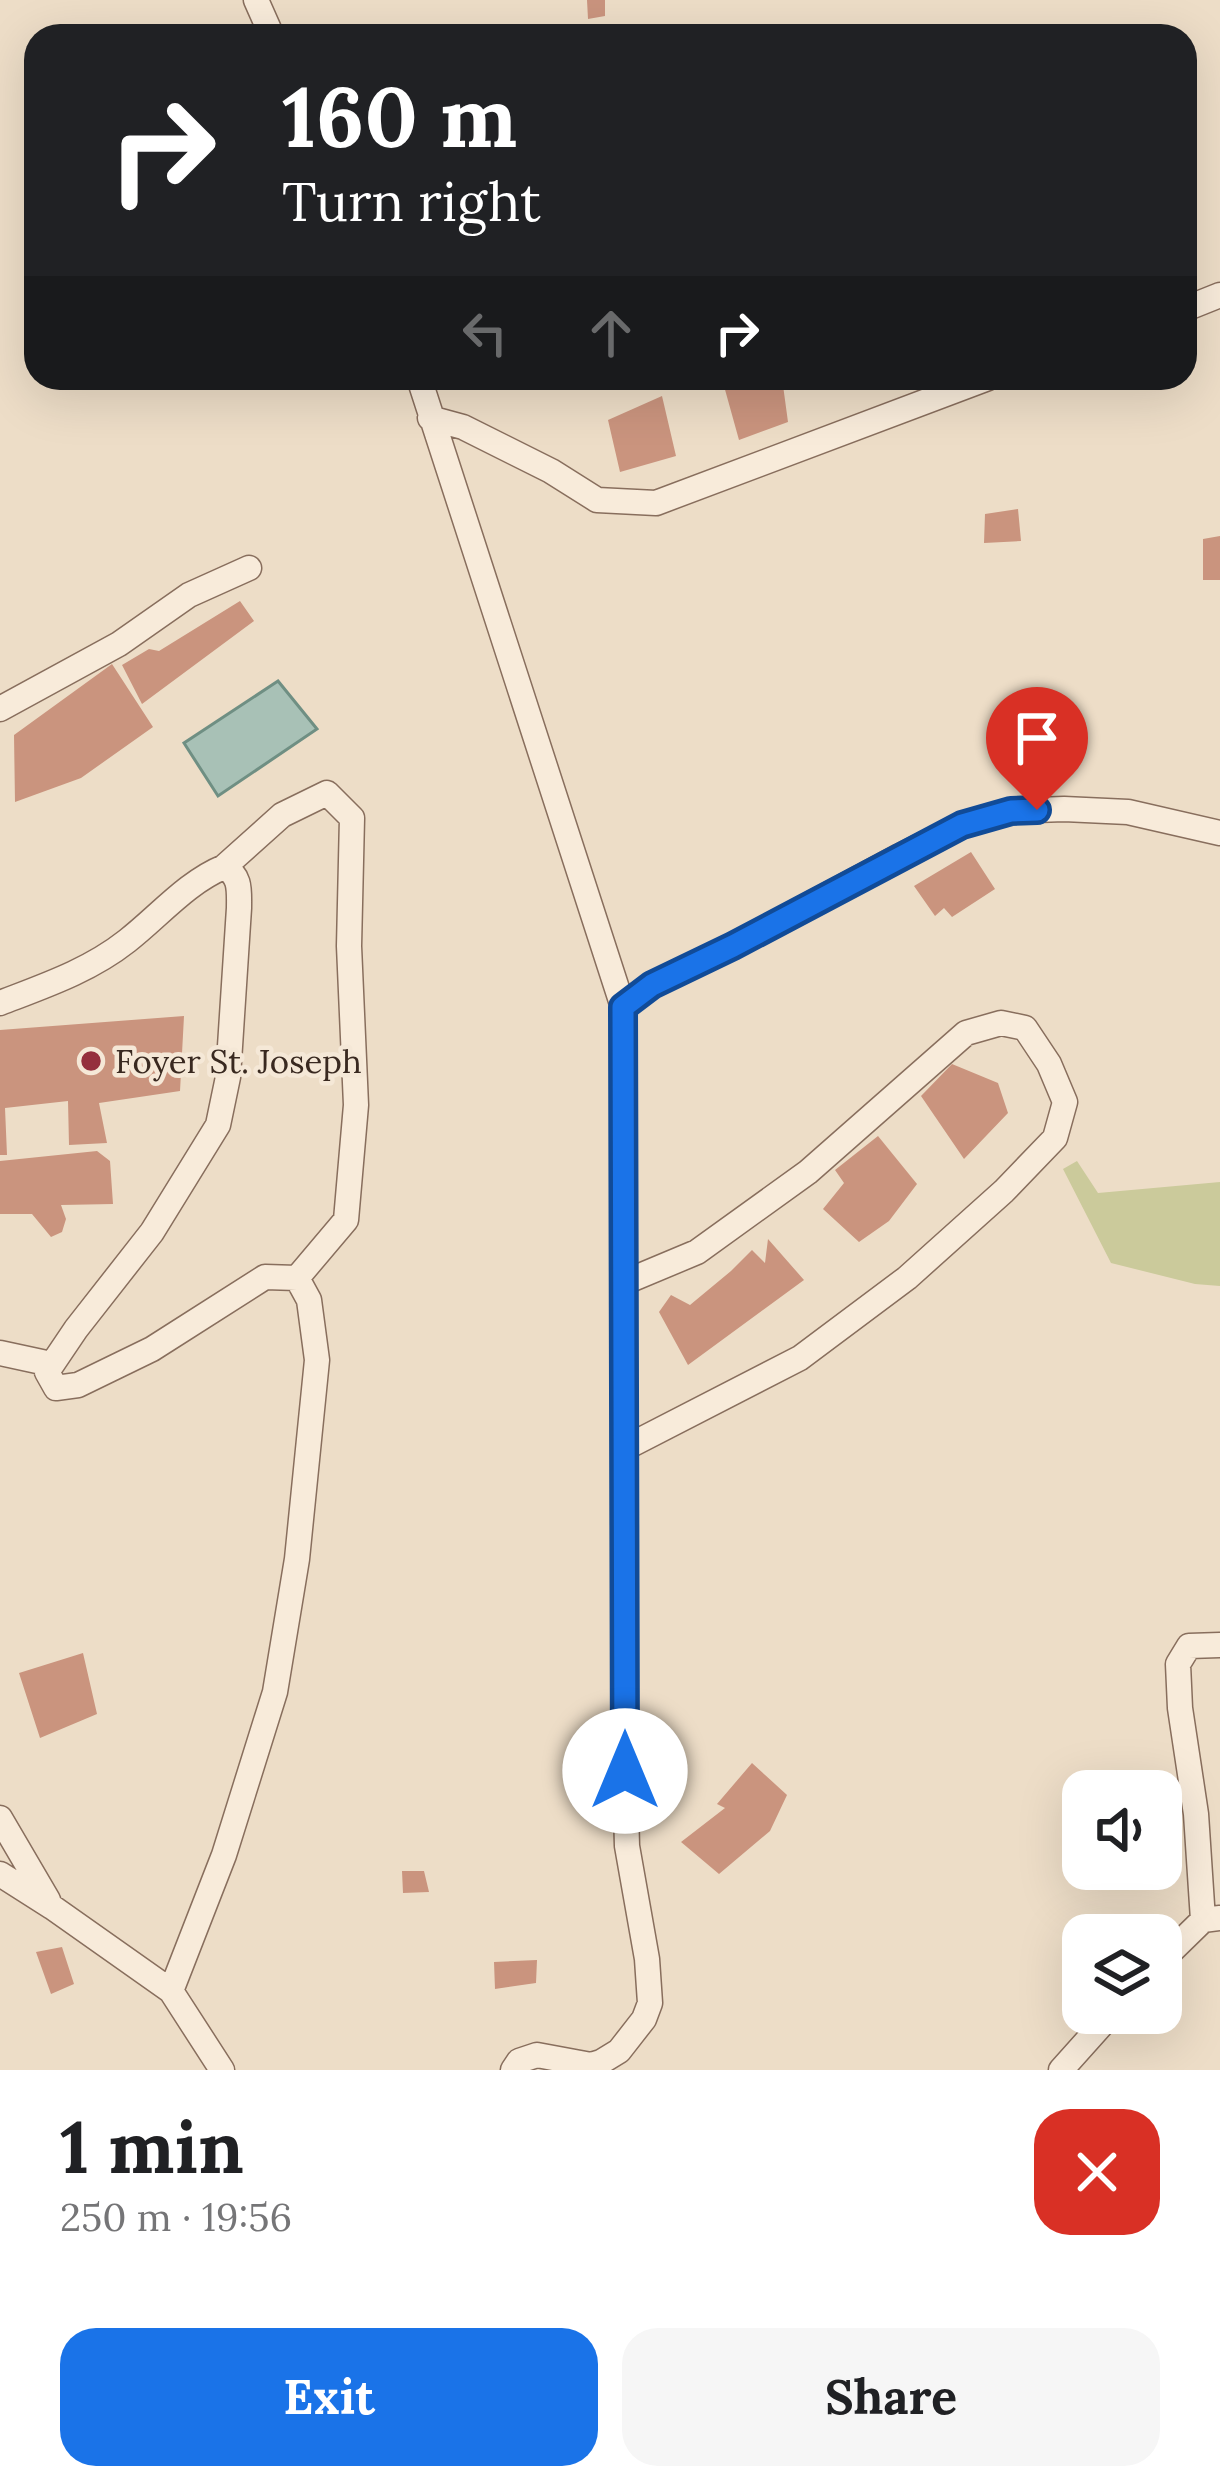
<!DOCTYPE html>
<meta charset="utf-8">
<style>
:root{--surface:#fff;--page:#f6f6f6;--text:#202124;--muted:#757577;--accent:#1a73e8}
body{margin:0;font-family:Lora,serif;background:var(--page);color:var(--text);height:100vh;display:flex;flex-direction:column;font-size:45px;white-space:nowrap}
*{box-sizing:border-box;margin:0}
p{font-size:39px;color:var(--muted)}
.icon{flex:none;width:66px;height:66px;fill:none;stroke:currentColor;stroke-width:2;stroke-linecap:round;stroke-linejoin:round}
.map{position:relative;height:2070px;overflow:hidden}
.side{display:flex;flex-direction:column;background:var(--surface);flex:1}
.side>*{flex:none}
.guide{position:absolute;left:24px;top:24px;width:1173px;height:366px;border-radius:36px;box-shadow:0 12px 48px #0002;background:#202124;color:#fff;overflow:hidden}
.buttons{position:absolute;left:1062px;top:1770px;display:grid;gap:24px}
.buttons a{display:grid;place-items:center;width:120px;height:120px;border-radius:24px;background:var(--surface);box-shadow:0 12px 48px #0002;font-size:60px}
.pin{position:absolute;display:grid;place-items:center;width:102px;height:102px;color:#fff;margin:-123px -51px;border-radius:50% 50% 50% 0;rotate:-45deg;box-shadow:0 0 12px #0007}
.pin .icon{rotate:45deg}
.me{position:absolute;width:132px;margin:-66px;rotate:0deg;stroke-linejoin:round;filter:drop-shadow(0 0 9px #0008)}
.turn{display:flex;align-items:center;gap:42px;height:252px;padding:0 60px;font-size:54px}
.turn .icon{width:156px;height:156px;stroke-width:2.5}
.turn b{display:block;font-size:84px;line-height:102px}
.lanes{display:flex;align-items:center;height:114px;padding:0 60px;background:#0003;justify-content:center;gap:60px;direction:ltr}
.lanes .off{opacity:.35}
.round{display:grid;place-items:center;flex:none;width:126px;height:126px;border-radius:36px;background:var(--page)}
.headline{display:flex;align-items:center;justify-content:space-between;height:204px;padding:0 60px}
h1{font-size:72px;font-weight:800;line-height:90px}
.action{display:flex;gap:24px;margin-top:auto;padding:24px 60px}
.action a{flex:1;height:138px;border-radius:36px;background:var(--accent);color:#fff;font-size:48px;font-weight:800;line-height:138px;text-align:center}
.action a+a{background:var(--page);color:var(--text)}
.map>svg:first-child{display:block}
.green{fill:#cbca9b}
.water{fill:#a8c1b6;stroke:#6f8f83;stroke-width:3}
.building{fill:#ca947e}
.lines{fill:none;stroke-linecap:round;stroke-linejoin:round}
.minor-casing{stroke:#886e5d;stroke-width:27}
.minor{stroke:#f8ebda;stroke-width:24}
.route-casing{stroke:#114b97;stroke-width:30}
.route{stroke:#1a73e8;stroke-width:21}
.poi-dot{fill:#952f3d;stroke:#f5e8d7;stroke-width:4.5}
.labels{text-anchor:middle;stroke-width:9;stroke-linejoin:round;paint-order:stroke}
.poi-label{font-size:33px;fill:#392920;stroke:#f5e8d7;text-anchor:start}
</style>
<div class="map">
<svg width="1220" height="2070" viewBox="0 0 1220 2070">
<rect width="100%" height="100%" fill="#edddc7"/>
<path class="green" d="M1077 1161 1098 1193 1220 1182V1286L1195 1284 1111 1263 1063 1169Z"/>
<path class="water" d="M278 681 317 729 218 796 184 743Z"/>
<path class="building" d="M587 0H605V16L588 19Z
M748 378H782L788 422 739 440 724 386Z
M662 396 676 456 620 472 608 420Z
M1018 509 1021 541 984 543 985 514Z
M1220 536V580H1203V539Z
M240 601 254 621 142 704 122 665 149 649 159 651Z
M112 664 153 727 81 778 15 802 14 735Z
M971 852 995 889 952 917 944 908 935 916 914 886Z
M184 1016 180 1091 99 1103 107 1143 69 1145 68 1101 5 1108 7 1155H0V1030Z
M952 1064 998 1083 1008 1113 964 1159 921 1096Z
M878 1136 917 1184 889 1221 859 1242 823 1209 844 1183 835 1170Z
M97 1151 110 1161 113 1204 61 1205 66 1219 62 1232 51 1237 32 1214H0V1161Z
M768 1239 804 1280 688 1365 659 1312 671 1295 690 1305 731 1271 752 1250 765 1263Z
M83 1653 97 1714 40 1738 19 1673Z
M752 1763 787 1795 770 1831 719 1874 681 1842 725 1808 717 1804Z
M402 1871H424L429 1892 403 1893Z
M62 1947 74 1984 51 1994 36 1952Z
M537 1960 536 1983 495 1989 494 1962Z"/>
<g class="lines">
<g class="minor-casing">
<path id="minor" d="M256 0 272 36
M1185 309 1220 295
M419 378 623 1007 625 1771 627 1846 647 1959 650 2003 644 2019 619 2051 601 2062 591 2065 537 2055 519 2061 513 2070
M430 418 463 427 551 471 597 500 656 503 988 378
M0 709 119 644 189 595 249 568
M224 867 282 815 327 793 352 818 349 946 356 1105 346 1220 297 1278
M0 1003C44 986 89 971 127 941 158 917 187 882 224 867 241 876 239 890 239 908L228 1077 218 1125 152 1232 76 1329 47 1372 56 1388 78 1385 152 1349 265 1277 297 1278 309 1300 317 1360 297 1559 275 1692 224 1855 171 1991
M623 1007 652 985 733 946 900 856 962 825 1011 811 1064 809 1128 812 1220 833
M623 1283 697 1252 808 1172 966 1033 1001 1023 1025 1028 1049 1064 1065 1102 1055 1138 1004 1191 907 1278 800 1358 625 1448
M0 1353 51 1364
M0 1818 48 1900
M0 1874 52 1907 171 1991 222 2070
M1203 1920 1196 1814 1180 1708 1178 1664 1189 1646 1220 1645
M1161 1961 1203 1920 1220 1918
M1061 2070 1112 2013"/>
</g>
<use href="#minor" class="minor"/>
</g>
<g class="lines">
<g class="route-casing">
<path id="route" d="M625 1771 623 1007 652 985 733 946 962 825 1011 811 1037 810"/>
</g>
<use href="#route" class="route"/>
</g>
<circle class="poi-dot" cx="91" cy="1061" r="12"/>
<g class="labels">
<g class="poi-label">
<text x="115" y="1073">Foyer St. Joseph</text>
</g>
</g>
</svg>
<div class="buttons">
<a><svg class="icon" aria-label="sound" viewBox="0 0 24 24"><path d="M4 9h4l5-4v14l-5-4H4zM17 9q2 3 0 6"/></svg></a>
<a><svg class="icon" aria-label="layers" viewBox="0 0 24 24"><path d="M12 4l9 5-9 5-9-5zM3 14l9 5 9-5"/></svg></a>
</div>
<div class="pin" style="left:1037px;top:810px;background:#d93025"><svg class="icon" aria-label="arrive" viewBox="0 0 24 24"><path d="M6 21V4h12l-3 4 3 4H6"/></svg></div>
<svg class="me" style="left:625px;top:1771px" viewBox="-20 -20 40 40"><circle r="19" fill="#fff"/><path d="M0-13L10 11 0 6-10 11z" fill="#1a73e8"/></svg>
<div class="guide">
<div class="turn"><svg class="icon" aria-label="right" viewBox="0 0 24 24"><path d="M7 20v-9h11M14 6l5 5-5 5"/></svg><div><b>160 m</b>Turn right</div></div>
<div class="lanes"><svg class="icon off" aria-label="left" viewBox="0 0 24 24"><path d="M17 20v-9H6M10 6l-5 5 5 5"/></svg><svg class="icon off" aria-label="ahead" viewBox="0 0 24 24"><path d="M12 20V5M6 11l6-6 6 6"/></svg><svg class="icon" aria-label="right" viewBox="0 0 24 24"><path d="M7 20v-9h11M14 6l5 5-5 5"/></svg></div>
</div>
</div>
<section class="side">
<div class="headline"><div><h1>1 min</h1><p>250 m · 19:56</p></div><a class="round" style="background:#d93025;color:#fff"><svg class="icon" aria-label="close" viewBox="0 0 24 24"><path d="M6 6l12 12M18 6L6 18"/></svg></a></div>
<div class="action"><a>Exit</a><a>Share</a></div>
</section>
